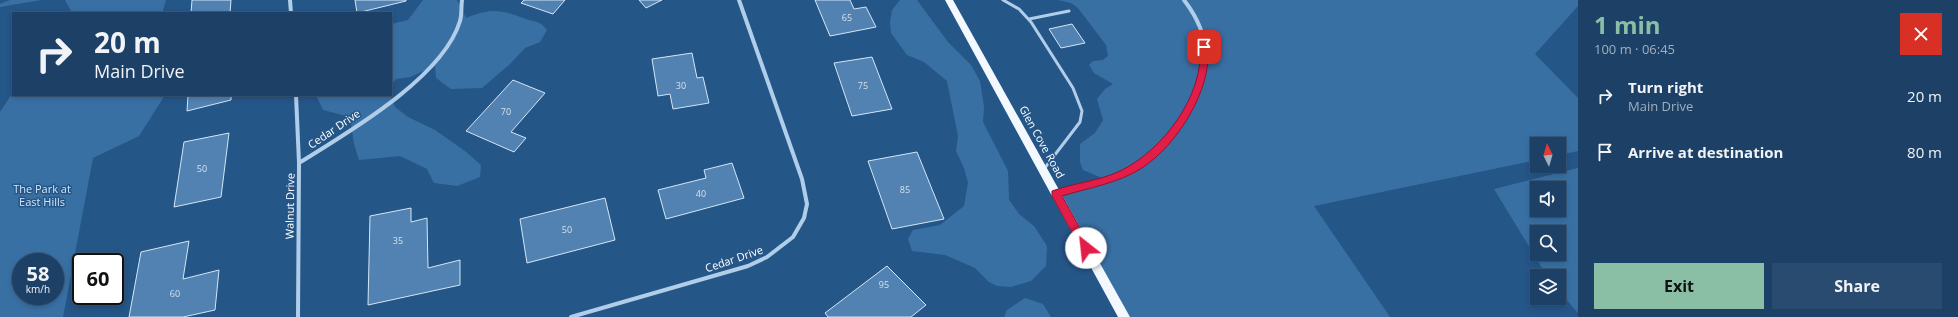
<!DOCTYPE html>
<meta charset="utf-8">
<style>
:root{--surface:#1c4066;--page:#294b6f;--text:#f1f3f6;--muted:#a0afbf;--line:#3a597a;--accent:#8abfa5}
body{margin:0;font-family:"Open Sans",sans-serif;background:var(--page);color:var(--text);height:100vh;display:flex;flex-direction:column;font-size:15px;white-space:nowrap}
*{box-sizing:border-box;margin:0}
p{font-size:13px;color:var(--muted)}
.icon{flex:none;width:22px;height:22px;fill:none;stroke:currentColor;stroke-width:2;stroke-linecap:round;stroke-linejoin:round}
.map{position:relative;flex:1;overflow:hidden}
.panel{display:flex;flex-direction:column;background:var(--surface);width:380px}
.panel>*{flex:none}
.banner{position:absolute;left:12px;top:12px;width:380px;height:84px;border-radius:0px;box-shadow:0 2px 6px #0003,0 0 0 1px var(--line);background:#1c4066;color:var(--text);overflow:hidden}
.needle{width:26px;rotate:355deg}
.fabs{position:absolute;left:1530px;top:137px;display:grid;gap:8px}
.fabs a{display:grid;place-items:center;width:36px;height:36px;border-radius:0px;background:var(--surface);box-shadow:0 2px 6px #0003,0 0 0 1px var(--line);font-size:20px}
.speed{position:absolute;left:12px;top:253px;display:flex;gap:8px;font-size:20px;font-weight:700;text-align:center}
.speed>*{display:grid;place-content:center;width:52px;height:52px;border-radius:50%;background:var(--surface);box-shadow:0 2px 6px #0003,0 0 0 1px var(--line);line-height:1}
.speed small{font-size:10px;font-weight:400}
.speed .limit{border:2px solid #111;border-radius:6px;background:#fff;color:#111}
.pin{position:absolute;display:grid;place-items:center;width:34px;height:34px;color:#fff;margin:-17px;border-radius:8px;box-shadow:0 2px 6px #0006}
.me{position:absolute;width:44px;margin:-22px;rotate:331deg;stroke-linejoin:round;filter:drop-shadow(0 0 3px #0008)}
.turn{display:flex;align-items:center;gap:14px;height:84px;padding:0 16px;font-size:18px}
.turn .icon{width:52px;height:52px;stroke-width:2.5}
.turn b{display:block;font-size:28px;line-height:34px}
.round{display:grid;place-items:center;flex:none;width:42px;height:42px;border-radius:0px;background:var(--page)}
.overview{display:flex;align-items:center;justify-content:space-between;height:68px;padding:0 16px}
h1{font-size:24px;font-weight:700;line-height:30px;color:var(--accent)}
.primary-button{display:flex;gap:8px;margin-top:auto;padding:8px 16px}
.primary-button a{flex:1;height:46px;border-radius:0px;background:var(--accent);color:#111;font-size:16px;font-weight:700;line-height:46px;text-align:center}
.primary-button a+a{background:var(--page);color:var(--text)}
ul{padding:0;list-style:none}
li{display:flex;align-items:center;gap:12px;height:56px;padding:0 16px}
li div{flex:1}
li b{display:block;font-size:15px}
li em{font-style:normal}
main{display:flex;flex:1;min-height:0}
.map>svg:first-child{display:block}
.green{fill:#3970a4;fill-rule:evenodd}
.building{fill:#5182b1;stroke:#d4e6f7}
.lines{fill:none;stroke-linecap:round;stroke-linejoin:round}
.lane{stroke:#b0cee9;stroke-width:3}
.street{stroke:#b0cee9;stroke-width:4}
.primary{fill:#f3f8fe;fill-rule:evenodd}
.route{fill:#e11d48;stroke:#92132f}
.labels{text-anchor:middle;stroke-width:3;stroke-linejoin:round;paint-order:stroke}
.number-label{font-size:9px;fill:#d4e0ec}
.street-label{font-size:11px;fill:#fff;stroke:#255688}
.park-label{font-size:11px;fill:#d4e6f7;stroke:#255688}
</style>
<main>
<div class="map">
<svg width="1578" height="317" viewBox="0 0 1578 317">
<rect width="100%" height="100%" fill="#255688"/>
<path class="green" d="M10 0H166L163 10 165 13H72L65 0H41L0 7V4Z
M423 0H457L466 18C492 7 501 10 526 19 537 23 539 20 547 30L540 42 525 48 510 64 482 88 451 89 436 78 435 66 410 77 396 79 391 85V24L408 20Z
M900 0H917L948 42 971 65 980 81 984 107 983 122 1008 171 1009 200 1019 214 1034 226 1047 246 1046 266 1031 281 1011 287 997 286 989 282 975 268 945 255 912 251 908 239 913 230 940 225 964 206 968 183 964 168 956 151 958 136 947 81 924 62 907 55 891 33 890 22 892 10Z
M1058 0H1578V6L1535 54 1578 98V151L1559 155V144H1537V160L1314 206 1390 317H1124L1056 194 1107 180 1083 170 1080 162V144L1095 133 1103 120 1097 99 1105 89 1113 84 1094 73 1089 65 1093 61 1103 60 1108 56 1106 45 1078 8 1071 3Z
M13 92V95H165L139 136 93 158 63 317H0V112ZM21 262H55V296H21Z
M316 95H390L395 107 408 117 435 130 465 151 481 165 480 177 457 186 434 183 427 169 400 156 359 160 354 144 350 117 323 110Z
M1578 168V313L1559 291V276H1547L1494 189ZM1537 188H1559V210H1537ZM1537 232H1559V254H1537Z
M1025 298 1043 304 1051 317H1004L1007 310Z"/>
<path class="building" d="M192 0H231L230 13H191Z
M355 0H406V1L357 13Z
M524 0H565L553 14 521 3Z
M639 0H662L646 8Z
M815 0H850L854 9 866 7 876 27 830 36Z
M1072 24 1085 43 1061 48 1049 29Z
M692 53 697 78 703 77 709 103 673 109 670 94 658 96 652 59Z
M872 57 892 109 852 116 834 63Z
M513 80 545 93 511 132 526 138 514 152 466 131Z
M188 95H231V100L187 111Z
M229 133 221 197 174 207 184 142Z
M917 152 944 219 892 229 868 161Z
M732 163 744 198 666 219 658 190 706 178 704 170Z
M605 198 615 240 527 263 520 219Z
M411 208V222L427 218 428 268 460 260V285L368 305 370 216Z
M189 241 183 279 219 270 215 310 183 317H129L141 252Z
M887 266 926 305 911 317H828L825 313Z"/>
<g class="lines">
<path class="lane" d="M1003 0 1019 9 1031 22 1073 88 1082 111 1080 122 1044 169
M1029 19 1069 11"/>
<path class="street" d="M290 0 291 13
M296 95 299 163 298 317
M299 163C347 133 443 78 460 21 462 15 461 7 462 0
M1056 194C1084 186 1115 181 1139 165 1172 143 1202 99 1205 59 1207 37 1197 17 1184 0
M571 317 748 266 767 257 793 237 804 218 807 204 802 179 739 0"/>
<path class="primary" d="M945 0H953L1130 317H1118Z"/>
</g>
<path class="route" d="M1204 44 1208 47C1212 90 1177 145 1142 168 1119 183 1088 188 1062 196L1091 248 1090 252H1083L1052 196V191C1074 183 1099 181 1120 171 1162 151 1204 96 1200 47Z"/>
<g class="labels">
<g class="number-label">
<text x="847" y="21">65</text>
<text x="681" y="89">30</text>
<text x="863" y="89">75</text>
<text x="506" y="115">70</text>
<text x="202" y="172">50</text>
<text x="905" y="193">85</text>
<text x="701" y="197">40</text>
<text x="567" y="233">50</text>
<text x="398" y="244">35</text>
<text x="884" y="288">95</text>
<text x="175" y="297">60</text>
</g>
<g class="street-label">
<text transform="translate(334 129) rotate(-34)" y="4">Cedar Drive</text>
<text transform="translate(1042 142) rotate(61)" y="4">Glen Cove Road</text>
<text transform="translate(290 206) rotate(-89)" y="4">Walnut Drive</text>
<text transform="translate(734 259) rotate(-19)" y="4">Cedar Drive</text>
</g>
<g class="park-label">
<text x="42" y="193">The Park at<tspan x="42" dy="13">East Hills</tspan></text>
</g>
</g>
</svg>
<div class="fabs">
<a><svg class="needle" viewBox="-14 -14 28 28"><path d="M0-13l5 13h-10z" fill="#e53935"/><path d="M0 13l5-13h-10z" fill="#a0afbf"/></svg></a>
<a><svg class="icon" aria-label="sound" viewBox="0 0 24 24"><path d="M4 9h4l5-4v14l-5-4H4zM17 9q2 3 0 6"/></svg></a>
<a><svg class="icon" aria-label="search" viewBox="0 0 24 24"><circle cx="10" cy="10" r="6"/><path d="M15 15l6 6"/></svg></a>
<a><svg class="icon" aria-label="layers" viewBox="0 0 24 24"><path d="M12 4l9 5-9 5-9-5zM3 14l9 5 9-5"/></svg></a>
</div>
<div class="speed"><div>58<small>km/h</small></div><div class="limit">60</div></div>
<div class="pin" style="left:1204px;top:47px;background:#d93025"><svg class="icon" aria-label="arrive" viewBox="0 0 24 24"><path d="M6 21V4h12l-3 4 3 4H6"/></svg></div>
<svg class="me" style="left:1086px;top:248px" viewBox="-20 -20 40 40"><circle r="19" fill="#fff"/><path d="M0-13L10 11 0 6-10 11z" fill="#e11d48"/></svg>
<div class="banner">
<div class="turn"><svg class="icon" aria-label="right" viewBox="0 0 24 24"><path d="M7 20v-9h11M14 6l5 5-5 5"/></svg><div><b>20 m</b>Main Drive</div></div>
</div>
</div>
<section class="panel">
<div class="overview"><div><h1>1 min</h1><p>100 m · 06:45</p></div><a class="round" style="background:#d93025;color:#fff"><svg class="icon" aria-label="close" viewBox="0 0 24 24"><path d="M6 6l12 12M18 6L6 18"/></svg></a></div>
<ul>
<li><svg class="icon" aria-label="right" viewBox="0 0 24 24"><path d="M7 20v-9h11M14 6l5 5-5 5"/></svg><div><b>Turn right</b><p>Main Drive</p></div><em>20 m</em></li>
<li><svg class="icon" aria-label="arrive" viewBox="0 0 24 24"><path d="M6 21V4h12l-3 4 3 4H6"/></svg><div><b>Arrive at destination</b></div><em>80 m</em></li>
</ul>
<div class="primary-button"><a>Exit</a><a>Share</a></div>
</section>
</main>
